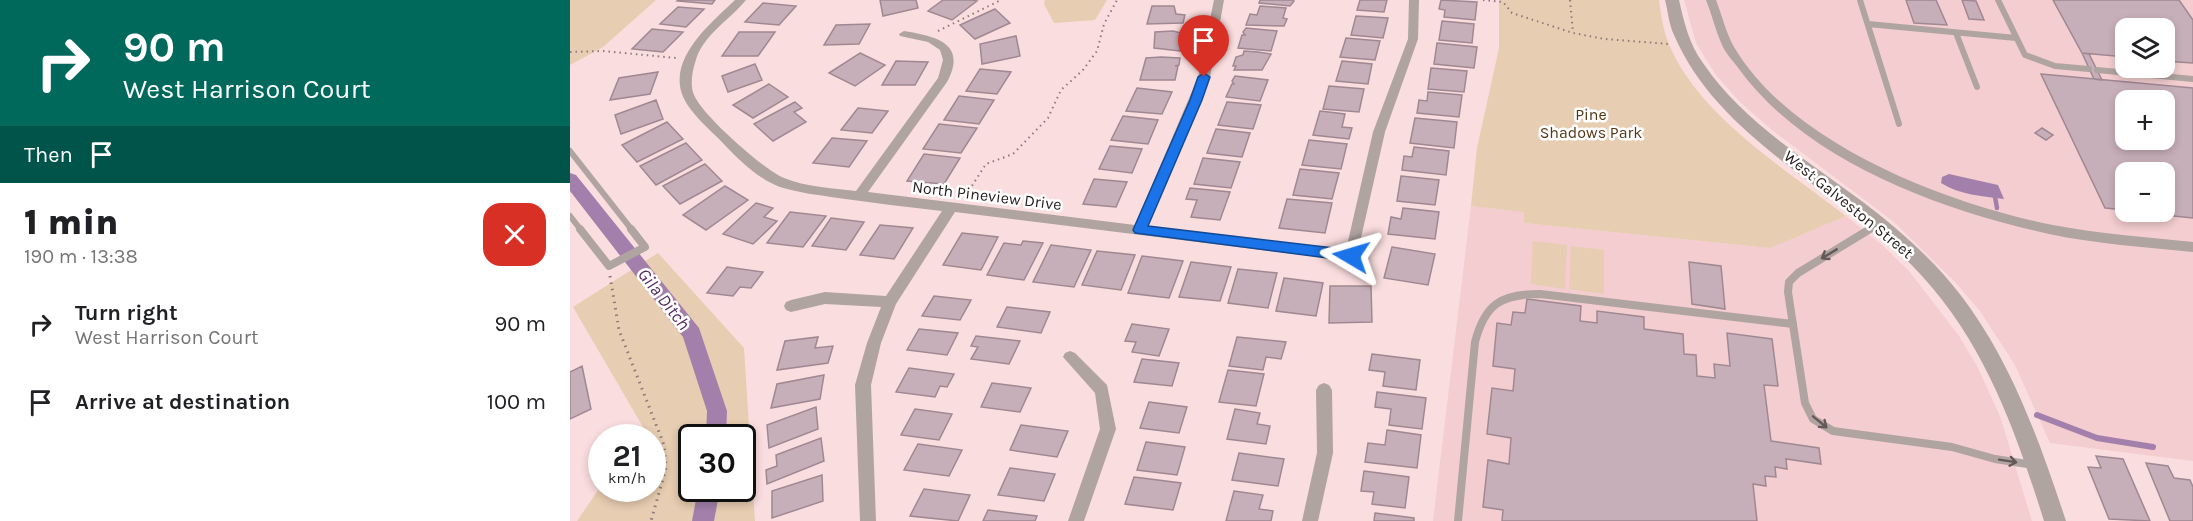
<!DOCTYPE html>
<meta charset="utf-8">
<style>
:root{--surface:#fff;--page:#f2f2f2;--text:#202124;--muted:#757577}
body{margin:0;font-family:Karla,sans-serif;background:var(--page);color:var(--text);height:100vh;display:flex;flex-direction:column;font-size:22px;white-space:nowrap}
*{box-sizing:border-box;margin:0}
p{font-size:20px;color:var(--muted)}
.icon{flex:none;width:33px;height:33px;fill:none;stroke:currentColor;stroke-width:2;stroke-linecap:round;stroke-linejoin:round}
.map{position:relative;flex:1;overflow:hidden}
.side{display:flex;flex-direction:column;background:var(--surface);width:570px}
.side>*{flex:none}
.guide{background:#00695c;color:#fff;overflow:hidden}
.controls{position:absolute;left:1545px;top:18px;display:grid;gap:12px}
.controls a{display:grid;place-items:center;width:60px;height:60px;border-radius:12px;background:var(--surface);box-shadow:0 3px 9px #0003;font-size:30px}
.speed{position:absolute;left:18px;top:424px;display:flex;gap:12px;font-size:30px;font-weight:700;text-align:center}
.speed>*{display:grid;place-content:center;width:78px;height:78px;border-radius:50%;background:var(--surface);box-shadow:0 3px 9px #0003;line-height:1}
.speed small{font-size:15px;font-weight:400}
.speed .limit{border:3px solid #111;border-radius:9px;background:#fff;color:#111}
.pin{position:absolute;display:grid;place-items:center;width:51px;height:51px;color:#fff;margin:-62px -26px;border-radius:50% 50% 50% 0;rotate:-45deg;box-shadow:0 0 6px #0007}
.pin .icon{rotate:45deg}
.me{position:absolute;width:66px;margin:-33px;rotate:277deg;stroke-linejoin:round;filter:drop-shadow(0 0 4px #0008)}
.turn{display:flex;align-items:center;gap:21px;height:126px;padding:0 24px;font-size:27px}
.turn .icon{width:78px;height:78px;stroke-width:2.5}
.turn b{display:block;font-size:42px;line-height:51px}
.then{display:flex;align-items:center;height:57px;padding:0 24px;background:#0003;gap:12px;font-size:22px}
.round{display:grid;place-items:center;flex:none;width:63px;height:63px;border-radius:18px;background:var(--page)}
.overview{display:flex;align-items:center;justify-content:space-between;height:102px;padding:0 24px}
h1{font-size:36px;font-weight:800;line-height:45px}
ul{padding:0;list-style:none}
li{display:flex;align-items:center;gap:18px;height:78px;padding:0 24px}
li div{flex:1}
li b{display:block;font-size:22px}
li em{font-style:normal}
main{display:flex;flex:1;min-height:0}
.map>svg:first-child{display:block}
.built{fill:#f3cdcf;fill-rule:evenodd}
.green{fill:#e7cdb1;fill-rule:evenodd}
.water{fill:#a380ab}
.lines{fill:none;stroke-linecap:round;stroke-linejoin:round}
.stream-far1{stroke:#a380ab;stroke-width:4.5}
.stream{stroke:#a380ab;stroke-width:6}
.canal{fill:#a380ab;fill-rule:evenodd}
.building{fill:#c7afba;stroke:#a08893;stroke-width:1.5;fill-rule:evenodd}
.path-far1{stroke:#8d7a7b;stroke-width:2;stroke-dasharray:1.5 4;stroke-linecap:butt}
.path{stroke:#8d7a7b;stroke-width:3;stroke-dasharray:1.5 5;stroke-linecap:butt}
.service-far1{stroke:#afa4a0;stroke-width:6}
.service{stroke:#afa4a0;stroke-width:8}
.minor{fill:#afa4a0;fill-rule:evenodd}
.tertiary{fill:#afa4a0;fill-rule:evenodd}
.oneway{stroke:#645958}
.route{fill:#1a73e8;stroke:#114b97;stroke-width:1.5}
.labels{text-anchor:middle;stroke-width:5;stroke-linejoin:round;paint-order:stroke}
.park-label{font-size:16px;fill:#543816;stroke:#fff}
.street-label{font-size:16px;fill:#261c1d;stroke:#fff}
.water-label{font-size:18px;font-style:italic;fill:#56295f;stroke:#fff}
</style>
<main>
<section class="side">
<div class="guide">
<div class="turn"><svg class="icon" aria-label="right" viewBox="0 0 24 24"><path d="M7 20v-9h11M14 6l5 5-5 5"/></svg><div><b>90 m</b>West Harrison Court</div></div>
<div class="then">Then<svg class="icon" aria-label="arrive" viewBox="0 0 24 24"><path d="M6 21V4h12l-3 4 3 4H6"/></svg></div>
</div>
<div class="overview"><div><h1>1 min</h1><p>190 m · 13:38</p></div><a class="round" style="background:#d93025;color:#fff"><svg class="icon" aria-label="close" viewBox="0 0 24 24"><path d="M6 6l12 12M18 6L6 18"/></svg></a></div>
<ul>
<li><svg class="icon" aria-label="right" viewBox="0 0 24 24"><path d="M7 20v-9h11M14 6l5 5-5 5"/></svg><div><b>Turn right</b><p>West Harrison Court</p></div><em>90 m</em></li>
<li><svg class="icon" aria-label="arrive" viewBox="0 0 24 24"><path d="M6 21V4h12l-3 4 3 4H6"/></svg><div><b>Arrive at destination</b></div><em>100 m</em></li>
</ul>
</section>
<div class="map">
<svg width="1623" height="521" viewBox="0 0 1623 521">
<rect width="100%" height="100%" fill="#faddde"/>
<path class="built" d="M1114 0H1623V461L1480 443 1445 365 1410 311 1386 283 1324 222 1202 130 1170 102 1146 75 1126 43ZM1556 28H1594V68H1556ZM1556 100H1594V140H1556ZM1556 172H1594V212H1556Z
M901 206 955 212 954 223 1200 248 1276 216 1312 245 1339 271 1389 336 1407 366 1430 416 1462 521H863Z"/>
<path class="green" d="M0 0H86L33 47 0 65Z
M475 0H537L525 20 484 23 474 4Z
M929 0H1089C1091 17 1094 34 1101 49 1133 119 1217 170 1276 216L1200 248 954 223V212L901 206 907 148 929 48Z
M963 241 997 245 995 289 961 284Z
M1001 246 1034 250V294L999 289Z
M88 253 174 348 185 521H7L31 486 32 489H82V438H65L73 427 3 307ZM122 438H172V489H122Z"/>
<path class="water" d="M1379 174 1428 185 1434 199C1412 196 1390 195 1371 183L1372 177Z"/>
<g class="lines">
<path class="stream-far1" d="M1425 197 1427 208"/>
<path class="stream" d="M1467 415 1527 438 1583 447"/>
<path class="canal" d="M0 173 6 175 129 328 157 411 156 438H136L137 411 113 337 0 191Z
M128 489H150L144 521H122Z"/>
</g>
<path class="building" d="M145 0 142 4 107 1 108 0Z
M310 0H346L348 8 313 16Z
M373 0H402L407 1 382 20 358 11Z
M690 0H723L724 1 720 6 689 3Z
M790 0H817L814 12 787 10Z
M871 0 907 2 905 20 874 17 875 10 869 9Z
M1336 0H1366L1377 25 1344 23Z
M1392 0 1406 1 1414 20 1399 19Z
M1483 0H1609L1623 20V63L1594 61V28H1556V57L1512 53Z
M193 3 226 6 209 25 175 22Z
M582 6H604L606 14 615 15 613 23 577 24Z
M690 6 716 8 713 18 717 19 714 26 676 25 680 14 687 15Z
M108 7 134 9 116 27 90 24Z
M425 9 440 23 405 39 390 25Z
M786 16 818 18 813 38 781 35Z
M872 21 904 24 902 43 869 40Z
M300 24 289 44 254 45 266 25Z
M676 28 707 31 701 51 668 48 672 35H675L673 32Z
M82 29 113 32 93 52 62 49Z
M603 31 611 33 610 36 616 38 610 51 584 48 585 32Z
M169 32H205L188 56H152Z
M446 36 450 56 412 64 410 44Z
M776 38 810 41 805 60 770 57Z
M867 43 907 47 904 68 864 64Z
M674 51 688 52 701 54 692 70H664L666 66H663L666 57 673 55Z
M290 53 315 65 285 86 259 73Z
M1512 53 1519 54 1532 80 1524 79Z
M591 57 610 58 609 65 605 66H608L605 80H570L576 58Z
M326 61 358 62 345 85H312Z
M772 61 802 64 798 84 766 81Z
M185 64 192 80 158 92 152 76Z
M861 68 897 71 894 92 858 89Z
M410 69 441 72 427 94 396 91Z
M88 72 80 94 40 100 49 78Z
M1471 74 1623 88V218L1565 212H1594V172H1556V210L1535 208ZM1556 100H1594V140H1556Z
M665 76 698 80 690 101 656 97 662 84H664L662 81Z
M199 84 218 97 183 118 163 105Z
M759 86 794 89 789 112 753 109Z
M567 88 602 92 592 114 556 111Z
M858 92 892 95 889 117 847 113 849 100 857 101Z
M389 96 424 100 409 124 374 120Z
M86 100 93 119 51 134 45 115Z
M225 102 232 108 224 112 236 122 203 141 184 124Z
M657 102 691 105 683 129 648 125Z
M288 108 318 111 302 133 271 130Z
M750 111 775 114 772 127 782 128 779 139 743 135Z
M553 116 588 120 578 144 541 140Z
M845 118 887 122 884 148 840 143Z
M97 122 113 139 67 162 52 145Z
M369 124 407 128 391 153 353 149Z
M1472 128 1483 135 1476 140 1465 133Z
M646 129 680 133 672 157 637 153Z
M262 138 297 141 279 167 243 163Z
M739 140 777 144 771 169 732 165Z
M116 143 132 160 86 185 70 166Z
M540 146 572 149 562 173 529 169Z
M844 147 879 151 876 175 832 170 834 156 842 157Z
M354 154 390 158 374 184 337 181Z
M633 158 670 162 661 188 624 184Z
M135 164 152 181 110 204 93 186Z
M730 169 769 173 762 199 723 195Z
M831 176 869 180 865 205 827 201Z
M524 179 557 182 546 207 513 204Z
M155 186 178 200 136 230 113 215Z
M620 188 660 192 650 220 621 217 627 200 616 199Z
M717 199 762 203 755 233 709 228Z
M186 203 203 208 194 217 207 221 183 244 153 234Z
M833 208 869 212 865 239 818 234 821 217 831 219Z
M220 212 256 216 233 247 197 243Z
M261 218 294 222 276 250 242 246Z
M310 225 343 228 324 259 290 255Z
M392 233 428 237 411 270 373 265Z
M453 241 473 243 454 280 417 275 434 243 451 245Z
M481 245 521 250 504 287 463 282Z
M822 247 865 254 858 285 814 278Z
M527 251 565 255 551 290 512 285Z
M572 256 613 261 599 298 558 293Z
M621 262 661 267 650 301 609 297Z
M1119 262 1151 266 1155 309 1122 304Z
M157 267 193 272 181 288 170 287 163 296 137 293Z
M668 269 707 273 698 308 658 303Z
M714 278 753 283 746 316 706 311Z
M760 286H801L802 322 759 323Z
M364 296 401 300 390 320 352 316Z
M957 299 1011 306 1010 321 1027 323V311L1074 317V329L1113 334 1114 354 1126 355 1127 376 1145 378 1144 364 1160 366 1157 333 1202 339 1208 386 1194 385 1201 441 1249 448 1251 464 1216 459 1217 469 1205 467 1206 477 1195 476 1196 486 1183 484 1187 521H932L933 510 913 507 918 460 939 464 941 438 917 434 922 388 943 391 945 369 923 366 927 323 941 325 943 312 955 313Z
M437 307 480 312 471 333 427 327Z
M562 324 599 329 589 356 562 352 566 342 555 341Z
M349 329 388 333 377 355 337 350Z
M406 336 450 341 439 364 401 359 408 347 401 346Z
M248 337 245 348 263 346 258 363 207 370 215 341Z
M667 337 716 342 711 359 696 357 693 370 659 366Z
M802 354 850 360 846 390 813 386 815 372 799 370Z
M572 359 609 363 602 386 564 382Z
M12 366 21 409 0 419V372Z
M339 368 384 374 377 387 370 386 365 397 326 392Z
M658 370 694 374 686 406 649 402Z
M254 375 250 399 201 408 207 384Z
M422 383 461 388 450 412 411 407Z
M807 392 856 398 852 429 819 425 821 409 805 407Z
M579 402 617 407 609 433 570 428Z
M246 407 248 429 199 448 197 425Z
M345 409 382 414 369 440 331 435Z
M665 409 690 413 687 424 700 426 696 444 657 439Z
M451 425 498 431 487 457 440 450Z
M817 430 851 435 847 468 795 462 798 443 815 445Z
M251 438 254 461 197 484 196 470 207 466 206 455Z
M576 442 615 447 607 475 567 470Z
M348 444 392 450 379 476 334 470Z
M669 453 714 459 708 486 662 480Z
M1526 456 1553 459 1580 521 1539 519 1518 467 1531 468Z
M1576 463 1598 466 1604 478 1620 480 1623 487V521H1600Z
M440 468 485 474 474 501 428 495Z
M794 471 839 477 835 508 802 504 804 492 791 491Z
M252 475 253 501 202 518V491Z
M564 477 611 483 603 510 555 504Z
M354 489 400 495 388 521 340 516Z
M664 491 693 495 689 509 703 511 701 521H656Z
M418 510 467 516 465 521H413Z
M805 513 844 518V521H804Z"/>
<g class="lines">
<path class="path-far1" d="M913 0 933 2 942 13 1003 33 1035 39 1099 44
M1000 0 1003 33
M368 31 431 0
M0 52 33 51 106 58
M396 195 416 164 443 154 478 118 491 90 513 70 527 51 534 24 547 0"/>
<path class="path" d="M40 276 49 330 94 445 96 468 81 521"/>
<path class="service-far1" d="M1290 0 1329 124
M1428 0 1455 55 1485 66 1519 69
M1298 24 1446 38
M1386 33 1407 87
M1527 70 1623 79
M0 151 62 230
M0 216 11 230
M1297 230 1306 225"/>
<path class="service" d="M10 229 39 266 75 247 61 229
M1300 229 1228 273 1219 282 1218 292 1235 403 1243 419 1263 431 1382 447 1425 459 1464 465
M888 521 905 342C915 304 931 294 970 294L1223 324"/>
<path class="minor" d="M165 0H176C159 21 132 35 125 63 122 72 120 86 124 95 132 115 194 170 214 178 236 187 262 188 286 191L368 78 373 60 370 50 358 42 330 36 329 34 334 31C365 36 398 43 377 82L298 192 565 225 628 77 644 0H654L640 77 577 226 776 250 803 132 838 39 839 0H849L848 39 815 132 786 260 781 261 385 212 326 304 311 343 301 385 306 521H290L285 385 297 343 311 307 255 304 221 312 216 310 214 306 216 302 221 300 255 292 316 296 372 211C338 207 303 203 268 198 249 195 229 193 210 187 186 178 167 158 150 140 137 127 118 111 112 94 99 57 142 22 165 0Z
M1136 0H1146C1152 15 1156 33 1164 47 1221 144 1377 204 1483 225 1529 234 1576 237 1623 242V252C1575 247 1526 244 1479 234 1370 210 1237 162 1169 69 1164 62 1157 55 1153 47 1146 32 1142 15 1136 0Z
M500 351 505 353 537 385 546 429 514 521H498L530 429 525 393 493 357 495 353Z
M754 383 759 385 762 390 763 453 748 521H732L747 453 746 390 749 385Z"/>
<path class="tertiary" d="M1095 0H1109C1114 22 1119 44 1133 63 1173 122 1237 160 1293 202 1322 224 1350 248 1374 275 1436 345 1467 434 1496 521H1474C1446 432 1416 346 1352 276 1275 191 1151 144 1104 35 1099 25 1098 11 1095 0Z"/>
</g>
<defs><path id="oneway-shaft" d="M-6 0H5M1.5-3L5.5 0L1.5 3" fill="none" stroke-width="1.6" stroke-linecap="round" stroke-linejoin="round" transform="scale(1.5)"/></defs>
<g class="oneway">
<use href="#oneway-shaft" transform="translate(1259 254) rotate(149)"/>
<use href="#oneway-shaft" transform="translate(1250 422) rotate(39)"/>
<use href="#oneway-shaft" transform="translate(1438 461) rotate(9)"/>
</g>
<path class="route" d="M634 73 640 77 632 100 578 226 781 250 786 252 788 256 786 259 781 261 565 233 563 230 620 100 628 77Z"/>
<g class="labels">
<g class="park-label">
<text x="1021" y="120">Pine<tspan x="1021" dy="18">Shadows Park</tspan></text>
</g>
<g class="street-label">
<text transform="translate(417 195) rotate(7)" y="6">North Pineview Drive</text>
<text transform="translate(1279 204) rotate(39)" y="6">West Galveston Street</text>
</g>
<g class="water-label">
<text transform="translate(94 299) rotate(52)" y="6">Gila Ditch</text>
</g>
</g>
</svg>
<div class="controls">
<a><svg class="icon" aria-label="layers" viewBox="0 0 24 24"><path d="M12 4l9 5-9 5-9-5zM3 14l9 5 9-5"/></svg></a>
<a>+</a>
<a>−</a>
</div>
<div class="speed"><div>21<small>km/h</small></div><div class="limit">30</div></div>
<div class="pin" style="left:634px;top:77px;background:#d93025"><svg class="icon" aria-label="arrive" viewBox="0 0 24 24"><path d="M6 21V4h12l-3 4 3 4H6"/></svg></div>
<svg class="me" style="left:781px;top:256px" viewBox="-20 -20 40 40"><path d="M0-17L14 15 0 8-14 15z" fill="#1a73e8" stroke="#fff" stroke-width="4"/></svg>
</div>
</main>
